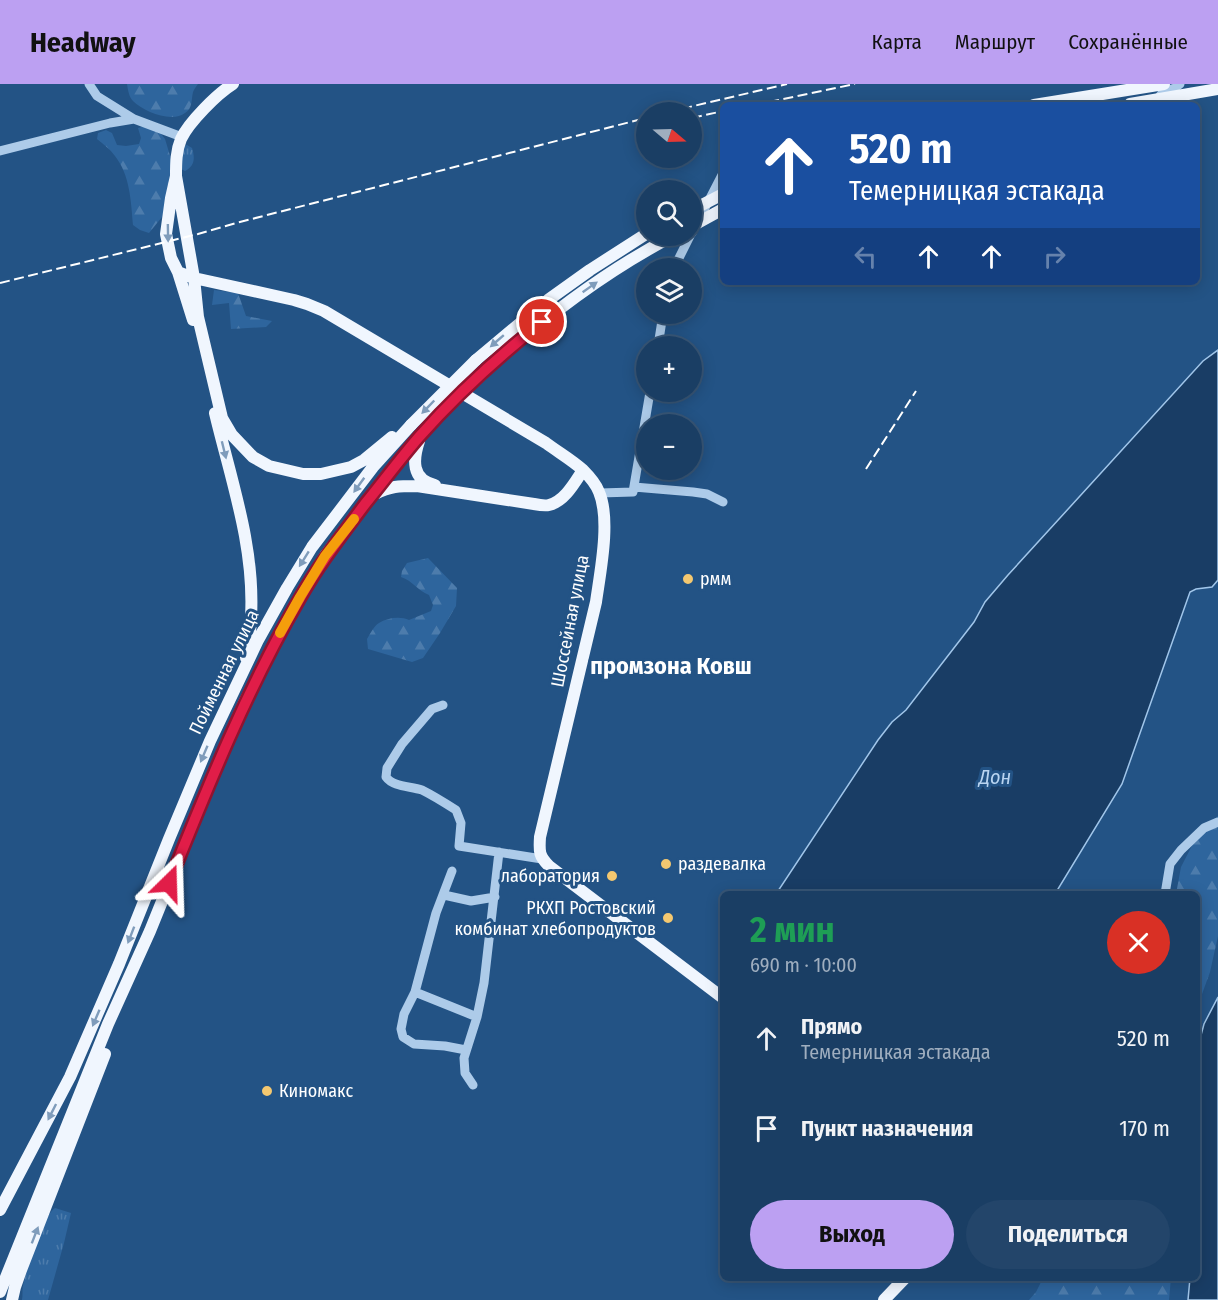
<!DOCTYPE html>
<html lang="ru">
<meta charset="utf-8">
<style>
:root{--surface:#1a3e64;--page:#23456a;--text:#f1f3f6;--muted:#9faebf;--line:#385778;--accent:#bca0f2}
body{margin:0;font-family:"Fira Sans Condensed",sans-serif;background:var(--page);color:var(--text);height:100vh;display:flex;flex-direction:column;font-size:22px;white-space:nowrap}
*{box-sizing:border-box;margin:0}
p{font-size:20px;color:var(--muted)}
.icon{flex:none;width:33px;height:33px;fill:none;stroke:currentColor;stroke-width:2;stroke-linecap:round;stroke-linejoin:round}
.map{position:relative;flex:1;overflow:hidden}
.details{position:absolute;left:720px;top:807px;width:480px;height:390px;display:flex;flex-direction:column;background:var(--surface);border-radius:9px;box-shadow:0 3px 15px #0003,0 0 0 2px var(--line)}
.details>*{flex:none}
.banner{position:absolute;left:720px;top:18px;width:480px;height:183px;border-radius:9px;box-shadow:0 3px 15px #0003,0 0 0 2px var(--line);background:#1a4fa0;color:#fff;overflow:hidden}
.needle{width:39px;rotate:109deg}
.controls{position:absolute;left:636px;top:18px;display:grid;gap:12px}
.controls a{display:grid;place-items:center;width:66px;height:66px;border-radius:50%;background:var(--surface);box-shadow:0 3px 15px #0003,0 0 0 2px var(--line);font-size:30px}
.pin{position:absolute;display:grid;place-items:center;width:51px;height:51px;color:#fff;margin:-26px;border:3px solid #fff;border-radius:50%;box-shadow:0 2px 6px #0007}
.me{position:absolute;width:66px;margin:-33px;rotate:22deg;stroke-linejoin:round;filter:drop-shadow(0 0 4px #0008)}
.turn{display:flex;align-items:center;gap:21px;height:126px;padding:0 30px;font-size:27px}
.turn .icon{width:78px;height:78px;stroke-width:2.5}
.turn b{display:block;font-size:42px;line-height:51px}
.lanes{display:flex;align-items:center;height:57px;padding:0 30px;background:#0003;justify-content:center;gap:30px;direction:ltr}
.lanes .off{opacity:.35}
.round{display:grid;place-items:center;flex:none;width:63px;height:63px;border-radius:32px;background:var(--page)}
.overview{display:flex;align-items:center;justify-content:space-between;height:102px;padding:0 30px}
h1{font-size:36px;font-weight:700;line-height:45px;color:#1e9e55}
.primary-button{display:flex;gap:12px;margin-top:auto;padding:12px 30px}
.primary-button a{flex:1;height:69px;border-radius:36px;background:var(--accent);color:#111;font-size:24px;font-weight:700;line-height:69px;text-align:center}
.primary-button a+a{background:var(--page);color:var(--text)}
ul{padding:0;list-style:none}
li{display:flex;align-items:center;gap:18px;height:90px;padding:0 30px}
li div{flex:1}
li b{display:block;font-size:22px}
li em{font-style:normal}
header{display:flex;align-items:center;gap:36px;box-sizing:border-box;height:84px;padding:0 30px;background:var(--accent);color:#111}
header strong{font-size:28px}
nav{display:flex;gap:33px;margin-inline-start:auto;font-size:21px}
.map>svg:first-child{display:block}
.grass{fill:url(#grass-tufts)}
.forest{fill:url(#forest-firs)}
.water{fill:#193d65;stroke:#a1c6ea;stroke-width:1.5}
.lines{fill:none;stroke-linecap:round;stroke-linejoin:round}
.minor{stroke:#adcbe9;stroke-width:9}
.major{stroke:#f0f6fe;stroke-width:12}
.rail{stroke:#fff;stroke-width:2;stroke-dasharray:10 4.5;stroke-linecap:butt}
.major-bridge{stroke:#f0f6fe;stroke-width:12}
.oneway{fill:#7f9cbb}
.route-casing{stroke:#92132f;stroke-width:15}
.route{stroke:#e11d48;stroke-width:10}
.slow{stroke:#f59e0b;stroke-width:10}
.poi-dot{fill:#f4c870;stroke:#235385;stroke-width:2}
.labels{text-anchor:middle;stroke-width:6;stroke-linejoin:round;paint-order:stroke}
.poi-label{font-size:18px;fill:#fff;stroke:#235385;text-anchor:start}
.street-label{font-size:18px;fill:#fff;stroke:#235385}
.water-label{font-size:20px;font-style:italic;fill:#b9d4f0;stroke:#235385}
.district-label{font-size:24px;font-weight:bold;fill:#fff;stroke:#235385}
</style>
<header>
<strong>Headway</strong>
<nav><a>Карта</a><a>Маршрут</a><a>Сохранённые</a></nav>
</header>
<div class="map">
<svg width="1218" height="1216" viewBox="0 0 1218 1216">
<defs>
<pattern id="grass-tufts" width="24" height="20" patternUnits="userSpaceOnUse" patternTransform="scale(1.5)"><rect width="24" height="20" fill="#2e659d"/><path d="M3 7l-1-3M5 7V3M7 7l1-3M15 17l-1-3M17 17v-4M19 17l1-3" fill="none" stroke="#4d7cac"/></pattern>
<pattern id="forest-firs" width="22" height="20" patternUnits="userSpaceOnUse" patternTransform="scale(1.5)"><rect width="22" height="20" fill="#2e659d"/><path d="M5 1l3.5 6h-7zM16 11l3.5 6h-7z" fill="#4d7cac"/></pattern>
</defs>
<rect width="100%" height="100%" fill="#235385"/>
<path class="grass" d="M187 61 192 64C195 74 195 82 185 87L181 85 183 62Z
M55 1124 71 1129 64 1159 48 1216H22C23 1211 22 1206 23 1202 26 1186 43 1131 55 1124Z"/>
<path class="forest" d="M127 0H198C196 3 194 5 193 8 191 16 193 24 185 29 172 39 144 28 133 17 129 13 128 6 127 0Z
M145 42 158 46 165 55 174 85 162 133 149 149 140 146 133 141C131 117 130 91 115 72 110 65 103 60 97 55L98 49 106 46 112 49 117 61 126 62 139 60 141 54 138 44Z
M214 206 238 209 246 232 272 237 266 243 231 245 229 219 212 221Z
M428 474 457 504 456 522 440 549 423 574 412 578 368 565 367 555C370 550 374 542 379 539 387 534 400 532 409 536L431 527 433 521 429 511C417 506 413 497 401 493L402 487 407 479Z
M1218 732V852L1210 888 1197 924V810H1176L1181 783 1198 750Z
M1043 1194H1171L1169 1216H1029L1036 1208Z"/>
<path class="water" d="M1218 266V496L1212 503 1196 505 1190 508 1122 700 1055 810H776L878 656 892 638 906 626 974 538 985 518 1008 491 1203 277Z
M1218 913V1216H1188L1190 1194H1197V966L1204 940Z"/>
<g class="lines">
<path class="minor" d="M89 0 97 12 134 35
M1156 17 1163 8 1175 4 1180 0
M0 67 110 39 134 35 182 53
M692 149 723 89
M674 184 690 152
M658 262 663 230
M634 403 693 408 707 410 723 418
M600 409 633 408 650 308
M443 621 432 625 402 660 387 684 386 693C393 703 410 702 422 706 434 712 445 719 456 726L461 739 459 762 542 775
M452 787 436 829 415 908 404 930 401 945 403 953 414 960 445 962 466 966
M1165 810 1170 780 1181 766 1204 744 1218 738
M444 811 471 817 495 813
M415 908 477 933
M473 1001 465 989 464 974 477 933 484 899 499 768"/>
<path class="major" d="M233 0C217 10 189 38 181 55 176 67 176 79 176 92L194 194 198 233 222 334 232 351 253 373 269 382 303 390H321L351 383 364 376 392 353
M1034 21 1164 0
M176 92 171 114 166 150 171 174 178 188 194 194 294 216 307 220 324 227 546 359C558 368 572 376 583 386 589 392 596 400 599 408 611 436 600 489 596 518L540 753C539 768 539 772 549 782L723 914
M178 188 193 236
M476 276 548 216 590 186 646 150
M215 329C231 396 255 463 251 533 251 547 248 561 246 574
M419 357C413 375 411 396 435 401
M375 410C390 402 399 402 417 402L534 420C539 421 545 422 549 421 565 417 575 398 583 386
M0 1126 70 993 119 880 169 755 210 657 258 556 287 504 312 463 373 383 411 341
M0 1208 108 940 150 847 225 662 246 615 300 513 325 472 387 391 420 351
M12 1216 15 1203 21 1186 105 970
M884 1216 905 1194"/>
<path class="rail" d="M755 21 855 0
M668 28 787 0
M692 34 723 27
M0 199 198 150 236 139 646 34
M866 385 916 307"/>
<path class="major-bridge" d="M1130 20 1218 5
M692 126 723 110
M692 142 723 125
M411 341 476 276
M420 351C494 274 577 202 673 152"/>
</g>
<defs><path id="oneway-solid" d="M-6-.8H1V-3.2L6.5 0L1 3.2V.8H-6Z" transform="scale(1.5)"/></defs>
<g class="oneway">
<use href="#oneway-solid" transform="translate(168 149) rotate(89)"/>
<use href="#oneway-solid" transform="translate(590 203) rotate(-35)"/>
<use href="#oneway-solid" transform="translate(497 257) rotate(139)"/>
<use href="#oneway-solid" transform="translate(428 323) rotate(134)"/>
<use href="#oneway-solid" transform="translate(224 366) rotate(76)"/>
<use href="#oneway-solid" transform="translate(359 401) rotate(126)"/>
<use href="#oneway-solid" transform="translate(304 475) rotate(122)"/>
<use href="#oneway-solid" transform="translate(204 670) rotate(113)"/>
<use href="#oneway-solid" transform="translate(131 851) rotate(111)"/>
<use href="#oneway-solid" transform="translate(96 934) rotate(113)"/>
<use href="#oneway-solid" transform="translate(52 1028) rotate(117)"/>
<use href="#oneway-solid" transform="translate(35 1151) rotate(-69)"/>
</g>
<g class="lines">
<g class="route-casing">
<path id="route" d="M169 799C208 702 247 605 300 514 319 480 342 451 365 420 383 398 400 375 419 353 456 311 498 273 542 238"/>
</g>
<use href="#route" class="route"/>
<path class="slow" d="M280 549 300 513 325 472 354 435"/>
</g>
<g class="poi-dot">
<circle cx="688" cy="495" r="6"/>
<circle cx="666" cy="780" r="6"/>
<circle cx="612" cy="792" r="6"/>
<circle cx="668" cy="834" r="6"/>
<circle cx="267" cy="1007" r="6"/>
</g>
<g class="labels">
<g class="poi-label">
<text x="700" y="501">рмм</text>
<text x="678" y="786">раздевалка</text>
<text x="600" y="798" text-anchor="end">лаборатория</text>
<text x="656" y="830" text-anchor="end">РКХП Ростовский<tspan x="656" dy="21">комбинат хлебопродуктов</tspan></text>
<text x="279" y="1013">Киномакс</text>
</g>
<g class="street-label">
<text transform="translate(570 537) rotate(-79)" y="6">Шоссейная улица</text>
<text transform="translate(224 588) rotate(-64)" y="6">Пойменная улица</text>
</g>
<g class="water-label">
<text x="995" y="700">Дон</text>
</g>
<g class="district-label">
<text x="671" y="590">промзона Ковш</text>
</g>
</g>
</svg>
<div class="controls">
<a><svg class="needle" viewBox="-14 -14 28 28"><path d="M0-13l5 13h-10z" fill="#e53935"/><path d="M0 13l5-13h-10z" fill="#9faebf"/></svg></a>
<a><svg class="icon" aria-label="search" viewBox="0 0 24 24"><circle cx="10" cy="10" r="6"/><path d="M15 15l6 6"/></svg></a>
<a><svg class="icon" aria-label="layers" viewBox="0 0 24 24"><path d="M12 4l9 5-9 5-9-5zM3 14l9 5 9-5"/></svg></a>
<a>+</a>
<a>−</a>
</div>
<div class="pin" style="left:542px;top:238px;background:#d93025"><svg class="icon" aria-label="arrive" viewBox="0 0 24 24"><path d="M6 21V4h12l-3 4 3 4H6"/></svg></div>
<svg class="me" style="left:169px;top:799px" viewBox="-20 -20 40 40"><path d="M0-17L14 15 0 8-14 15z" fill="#e11d48" stroke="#fff" stroke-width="4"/></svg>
<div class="banner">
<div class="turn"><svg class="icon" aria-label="ahead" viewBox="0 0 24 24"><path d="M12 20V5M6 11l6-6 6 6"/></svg><div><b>520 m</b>Темерницкая эстакада</div></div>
<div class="lanes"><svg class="icon off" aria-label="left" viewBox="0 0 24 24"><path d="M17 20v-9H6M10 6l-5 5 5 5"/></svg><svg class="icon" aria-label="ahead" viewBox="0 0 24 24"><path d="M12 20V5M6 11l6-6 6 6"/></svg><svg class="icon" aria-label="ahead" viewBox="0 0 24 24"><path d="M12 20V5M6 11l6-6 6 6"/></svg><svg class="icon off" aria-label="right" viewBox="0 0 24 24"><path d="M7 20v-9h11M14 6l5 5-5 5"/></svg></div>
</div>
<section class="details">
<div class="overview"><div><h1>2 мин</h1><p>690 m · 10:00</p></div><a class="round" style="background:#d93025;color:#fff"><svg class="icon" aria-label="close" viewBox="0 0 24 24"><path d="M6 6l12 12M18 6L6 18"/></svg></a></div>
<ul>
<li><svg class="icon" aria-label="ahead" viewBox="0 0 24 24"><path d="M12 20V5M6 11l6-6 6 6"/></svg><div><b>Прямо</b><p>Темерницкая эстакада</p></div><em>520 m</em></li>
<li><svg class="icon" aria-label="arrive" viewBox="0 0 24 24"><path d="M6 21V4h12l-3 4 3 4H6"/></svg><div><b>Пункт назначения</b></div><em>170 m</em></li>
</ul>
<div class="primary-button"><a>Выход</a><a>Поделиться</a></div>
</section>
</div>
